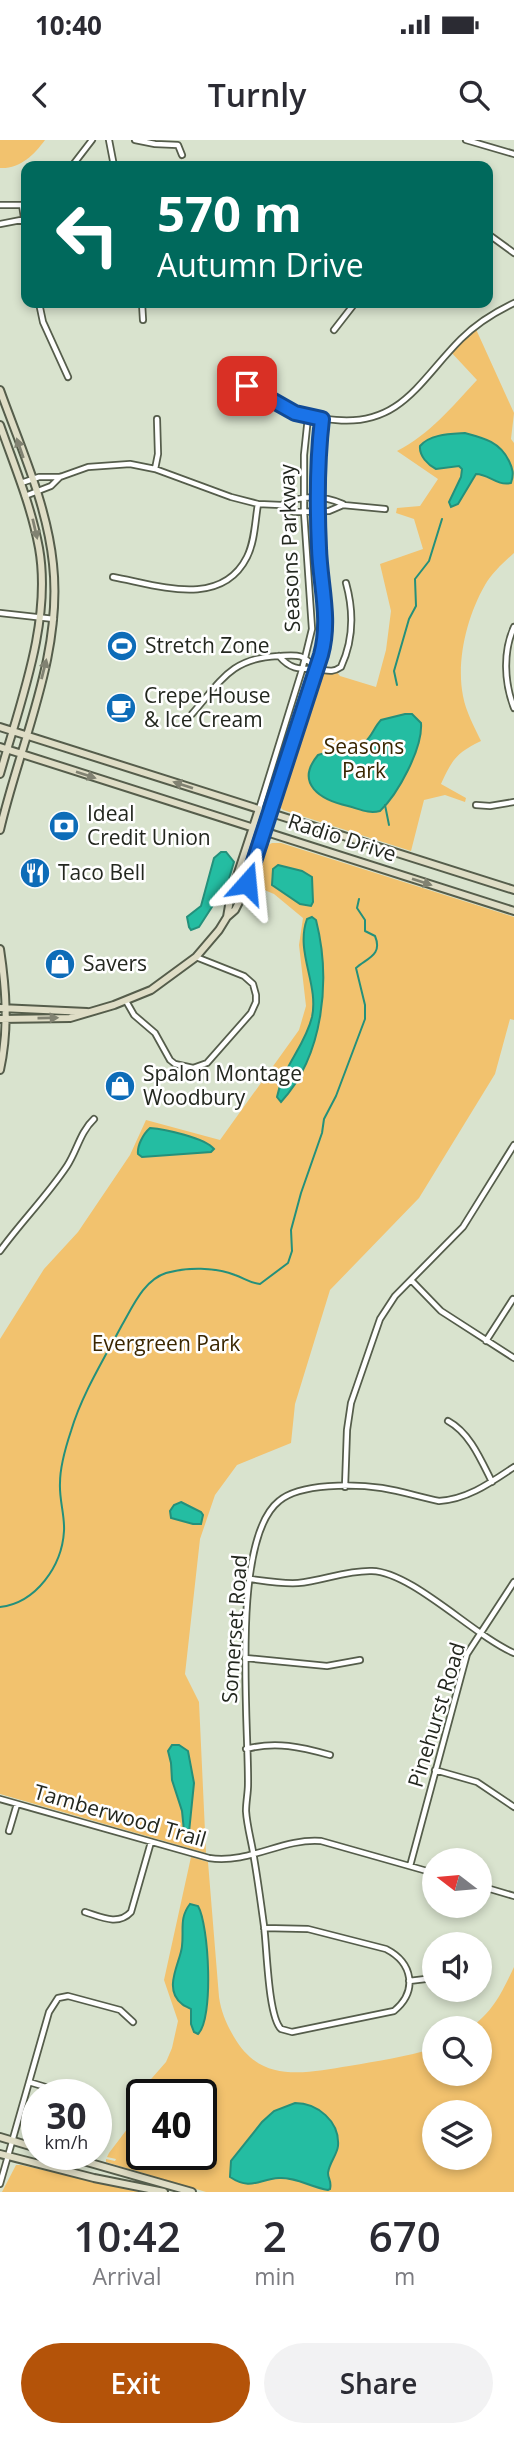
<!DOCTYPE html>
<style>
:root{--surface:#fff;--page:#f2f2f3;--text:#2b2b33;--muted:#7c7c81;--accent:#b45309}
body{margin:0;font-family:"Open Sans",sans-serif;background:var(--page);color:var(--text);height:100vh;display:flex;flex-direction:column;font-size:26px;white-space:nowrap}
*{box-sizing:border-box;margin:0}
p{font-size:23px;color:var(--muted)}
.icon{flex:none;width:38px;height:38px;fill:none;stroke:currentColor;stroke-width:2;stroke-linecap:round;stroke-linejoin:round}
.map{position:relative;height:2052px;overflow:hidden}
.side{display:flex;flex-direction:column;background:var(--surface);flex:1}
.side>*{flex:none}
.banner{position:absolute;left:21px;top:21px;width:472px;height:147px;border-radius:14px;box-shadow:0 4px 10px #0003;background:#00695c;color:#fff;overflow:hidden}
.needle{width:46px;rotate:286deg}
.tools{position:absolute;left:422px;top:1708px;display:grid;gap:14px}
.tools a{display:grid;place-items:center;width:70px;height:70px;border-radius:50%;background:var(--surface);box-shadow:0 4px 10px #0003;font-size:35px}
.speed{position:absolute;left:21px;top:1939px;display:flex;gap:14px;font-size:35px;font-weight:700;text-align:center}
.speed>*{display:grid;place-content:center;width:91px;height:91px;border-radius:50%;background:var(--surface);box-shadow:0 4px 10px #0003;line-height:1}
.speed small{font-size:18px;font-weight:400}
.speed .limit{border:4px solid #111;border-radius:10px;background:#fff;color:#111}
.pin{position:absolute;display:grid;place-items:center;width:60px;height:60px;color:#fff;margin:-30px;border-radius:14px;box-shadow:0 4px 10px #0006}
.me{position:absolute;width:77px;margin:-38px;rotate:18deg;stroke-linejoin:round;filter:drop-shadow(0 0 5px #0008)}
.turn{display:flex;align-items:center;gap:24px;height:147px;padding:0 21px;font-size:32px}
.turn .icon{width:91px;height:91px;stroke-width:2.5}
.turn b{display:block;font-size:49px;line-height:60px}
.eta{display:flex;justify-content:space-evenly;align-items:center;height:119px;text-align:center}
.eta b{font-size:42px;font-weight:600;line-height:49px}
.action{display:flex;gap:14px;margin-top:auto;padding:14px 21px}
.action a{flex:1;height:80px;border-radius:42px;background:var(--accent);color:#fff;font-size:28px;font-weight:600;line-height:80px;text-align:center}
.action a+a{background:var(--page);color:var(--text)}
.status{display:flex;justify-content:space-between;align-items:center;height:49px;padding:0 35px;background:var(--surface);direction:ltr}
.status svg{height:19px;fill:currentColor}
header{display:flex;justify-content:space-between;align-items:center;height:91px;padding:0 21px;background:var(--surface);font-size:32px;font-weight:600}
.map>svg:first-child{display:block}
.green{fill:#f2c26e;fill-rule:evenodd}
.water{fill:#24bda2;stroke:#24907b;stroke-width:2}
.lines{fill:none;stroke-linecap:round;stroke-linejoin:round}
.stream{stroke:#24907b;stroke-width:2}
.street-casing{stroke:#555d4b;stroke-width:8}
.secondary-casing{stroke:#555d4b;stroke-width:10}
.street{stroke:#fff;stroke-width:4.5}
.secondary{stroke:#dfddc6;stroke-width:6}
.oneway{fill:#818272}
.route-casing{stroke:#114b97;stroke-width:18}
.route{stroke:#1a73e8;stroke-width:12}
.labels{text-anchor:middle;stroke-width:5;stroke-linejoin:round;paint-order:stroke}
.street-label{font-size:21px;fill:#23271f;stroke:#fff}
.poi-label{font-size:21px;fill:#23271f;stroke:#fff;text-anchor:start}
.park-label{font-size:21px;fill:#3a2600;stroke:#fff}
</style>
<div class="status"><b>10:40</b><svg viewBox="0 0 49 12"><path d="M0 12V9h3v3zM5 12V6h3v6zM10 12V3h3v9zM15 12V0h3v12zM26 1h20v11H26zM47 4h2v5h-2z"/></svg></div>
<header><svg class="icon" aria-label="back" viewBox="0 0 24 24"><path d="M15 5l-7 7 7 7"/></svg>Turnly<svg class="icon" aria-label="search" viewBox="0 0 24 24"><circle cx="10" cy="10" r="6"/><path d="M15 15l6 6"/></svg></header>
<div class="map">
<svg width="514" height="2052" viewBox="0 0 514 2052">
<rect width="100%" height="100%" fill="#d9e3ce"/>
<path class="green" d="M0 0H45C34 15 20 29 0 28Z
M475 187 514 273 511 299 514 303V413C504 422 492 433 485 445 467 476 456 521 463 556 466 572 474 586 481 601 456 613 452 620 441 644L466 658 465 662 445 655 424 660 411 711 283 670 275 662 317 529 336 531 340 536 376 547 386 510 391 471 380 424 423 409 414 379 396 373 397 368 420 366 438 339 397 311C430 294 452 267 477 240L450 211Z
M272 703H281L514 777V880L510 879 495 934 419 1058 330 1150 295 1264 291 1303 237 1325 215 1355 200 1399 185 1534 199 1562 206 1713 0 1654V1199L44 1129 78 1092 130 1015 146 980 220 1000 299 890 306 866 299 805 303 778 274 754 252 745 264 707Z
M191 1717 208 1722 219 1857C221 1872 227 1885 234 1897 261 1944 305 1933 349 1926 378 1921 406 1917 434 1908V1934H480V1888H470C494 1871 502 1852 514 1827V2052H206L106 2022V2019L115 2021 116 2019 107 2017 109 2013 131 1984 145 1946 166 1922 172 1908 178 1881 164 1840ZM142 1955H201V2014H142ZM434 1972H480V2018H434Z
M16 2025H21L141 2052H2Z"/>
<path class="water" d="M465 293C484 298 500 302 509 321 513 329 514 334 511 343 496 346 489 334 476 334L458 364 451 367 449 362 461 337 462 329 459 326 436 329C428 325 419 316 420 306 430 294 450 294 465 293Z
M405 574H412L421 583C423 608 398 654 380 671 368 674 360 669 348 666 321 660 294 644 318 615 333 609 351 613 364 603 372 597 374 587 381 580Z
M221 712H226L234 722 228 742 199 787 191 790 189 787 187 777 201 766 214 718Z
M278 725 302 731 312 737 313 762 311 766 300 764 272 745 273 729Z
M312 777 316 780C331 839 324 915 281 962L277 957C283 926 305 906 312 877 319 844 295 812 307 779Z
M150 988C165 989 205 998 214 1009L211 1012 142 1017 138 1014C137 1006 143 994 150 988Z
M181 1362 201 1372 203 1375 201 1384H193L171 1378 170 1371 174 1365Z
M172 1605H179L188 1611 194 1643 189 1692 184 1691 182 1671 172 1640 171 1623 168 1611Z
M190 1764 198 1766C209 1785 214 1879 198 1894L194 1892 191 1884V1869C188 1867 184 1866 182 1864 162 1849 181 1821 182 1806 184 1790 179 1778 190 1764Z
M295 1963C317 1963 340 1981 338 2006 337 2015 329 2023 328 2033 328 2039 332 2041 330 2049L328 2050C310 2047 296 2037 279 2038 259 2039 251 2051 230 2037L231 2021 262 1982 274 1971Z"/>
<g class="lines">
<path class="stream" d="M397 545 394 531 409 479 416 466 415 439 429 421 442 379
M385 665 389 685
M0 1467C36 1463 62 1426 64 1391 65 1376 59 1359 60 1343 60 1327 66 1306 71 1291 82 1254 104 1219 122 1185 133 1166 144 1140 166 1133 187 1127 215 1127 235 1135 244 1138 250 1143 260 1144L288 1123 292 1111 291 1090 301 1053 322 993 324 979 336 956 365 879V865L356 828C367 818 383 815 375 796L365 791V780L357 768 359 759"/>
<g class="street-casing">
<path id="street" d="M109 0 114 26
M135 0 155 4 178 5 182 15
M466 0 514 14
M72 26 92 0
M26 62 22 65 26 91
M0 65H22
M0 84 26 79
M488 94 514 113
M39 163 43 182 68 237
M142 163 143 180
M334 190 355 163
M247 246C265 254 279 268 299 274 311 278 323 279 336 280 401 286 420 240 461 199 476 184 495 172 514 163
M155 329 158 314 157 279
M21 343 39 337H60L88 327 130 324 155 329 231 357 258 364 281 365 294 372 329 371 343 365 385 369
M25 356 51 346 60 337
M281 365C301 355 322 355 343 364
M113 437C157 445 221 469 247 417 255 401 255 381 258 364
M0 473 54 479
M514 487C503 511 504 542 514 568
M279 516C290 529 298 529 314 529 325 529 331 534 341 527 354 499 354 472 346 443
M192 574C221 541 231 518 278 516 298 515 301 513 316 528
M476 665 490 666 514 662
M259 669 302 530 312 489 304 372V315L308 277
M271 672 317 529 326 491 319 409 318 325 322 279
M126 861 134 875 155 893 170 920 175 924 193 928 207 923 251 873 256 862V855L253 844 244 836 196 817
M0 1111C21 1082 47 1056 67 1026 77 1011 80 992 94 979
M411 1140 441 1171 514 1218
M486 1201 513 1159
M448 1281C470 1293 481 1320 492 1342
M345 1347 347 1290 351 1263 380 1179 395 1156 463 1087 514 1005
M250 1439C265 1441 282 1444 298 1443 322 1441 347 1430 372 1431 412 1432 474 1496 514 1513
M245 1518 327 1526 360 1520
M246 1609C276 1601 301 1607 330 1615
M435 1630 477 1642 514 1667
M0 1659 209 1718C250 1724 282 1698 321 1701L434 1733
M9 1691 17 1664
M410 1726 467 1514 514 1442
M480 1746 514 1756
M85 1772C101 1777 118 1786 131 1772L151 1702
M264 1788 308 1789 386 1809C413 1823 418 1851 394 1871L292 1892 281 1889C268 1876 267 1808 264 1786 261 1764 258 1741 254 1718 252 1703 247 1687 246 1671 246 1662 248 1653 248 1645 249 1584 230 1400 279 1361 300 1343 355 1344 382 1348 401 1351 420 1357 439 1361 468 1359 490 1343 514 1327
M409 1841 434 1838
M29 1942 72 1955
M0 2044 49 1872 58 1858 68 1856 120 1870 133 1882"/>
</g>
<g class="secondary-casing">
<path id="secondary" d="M0 250C20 306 47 364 53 424 63 515 20 603 0 690
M0 285C14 325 31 365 39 408 52 481 20 563 0 634
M0 587 514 750
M0 607 514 771
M227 777 235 770 241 758 271 672
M0 809C6 849 9 889 0 930
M0 868 87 872
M0 879 70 878 114 865 151 850 196 817 219 790 227 777 231 754 259 669
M0 1997 37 2008
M0 2014 94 2038 164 2052
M59 2014 192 2052"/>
</g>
<use href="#street" class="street"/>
<use href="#secondary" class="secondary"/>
</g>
<defs><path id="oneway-solid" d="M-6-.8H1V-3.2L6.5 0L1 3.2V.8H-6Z" transform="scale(1.75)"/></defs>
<g class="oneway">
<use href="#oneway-solid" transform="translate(20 308) rotate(-109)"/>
<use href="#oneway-solid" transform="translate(35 389) rotate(77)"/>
<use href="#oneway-solid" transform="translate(44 529) rotate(-76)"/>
<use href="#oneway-solid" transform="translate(86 635) rotate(18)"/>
<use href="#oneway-solid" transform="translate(183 645) rotate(-162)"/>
<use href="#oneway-solid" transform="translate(422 742) rotate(18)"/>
<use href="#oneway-solid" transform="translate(48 878) rotate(-1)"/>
</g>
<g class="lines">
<g class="route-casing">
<path id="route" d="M247 246 295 273 322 279C317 322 317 365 319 408 320 444 331 479 321 515L247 743"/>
</g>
<use href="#route" class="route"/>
</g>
<defs>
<g id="stadium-disc" transform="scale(1.575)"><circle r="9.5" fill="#0d6cb8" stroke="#fff"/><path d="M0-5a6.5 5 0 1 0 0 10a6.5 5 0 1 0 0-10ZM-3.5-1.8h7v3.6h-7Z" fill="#fff"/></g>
<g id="cafe-disc" transform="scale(1.575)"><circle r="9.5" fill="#0d6cb8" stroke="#fff"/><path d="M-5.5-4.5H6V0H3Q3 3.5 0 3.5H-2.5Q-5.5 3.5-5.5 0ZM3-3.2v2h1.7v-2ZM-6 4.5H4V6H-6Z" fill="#fff"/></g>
<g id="bank-disc" transform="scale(1.575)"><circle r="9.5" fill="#0d6cb8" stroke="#fff"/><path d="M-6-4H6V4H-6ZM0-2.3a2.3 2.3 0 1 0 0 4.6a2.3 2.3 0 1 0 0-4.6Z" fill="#fff"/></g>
<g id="restaurant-disc" transform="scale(1.575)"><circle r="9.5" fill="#0d6cb8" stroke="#fff"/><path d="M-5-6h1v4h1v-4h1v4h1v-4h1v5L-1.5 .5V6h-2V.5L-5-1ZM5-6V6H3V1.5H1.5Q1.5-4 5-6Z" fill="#fff"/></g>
<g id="shop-disc" transform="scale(1.575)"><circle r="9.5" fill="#0d6cb8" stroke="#fff"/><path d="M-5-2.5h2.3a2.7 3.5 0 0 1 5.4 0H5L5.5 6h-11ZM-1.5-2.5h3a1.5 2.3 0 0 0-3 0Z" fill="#fff"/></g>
</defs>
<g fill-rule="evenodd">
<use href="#stadium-disc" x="122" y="506"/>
<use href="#cafe-disc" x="121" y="568"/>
<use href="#bank-disc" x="64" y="686"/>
<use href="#restaurant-disc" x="35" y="733"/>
<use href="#shop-disc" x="60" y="824"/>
<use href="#shop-disc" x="120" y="946"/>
</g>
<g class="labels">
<g class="street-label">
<text transform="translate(290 408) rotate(-92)" y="7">Seasons Parkway</text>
<text transform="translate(342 698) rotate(18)" y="7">Radio Drive</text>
<text transform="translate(235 1489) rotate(-86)" y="7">Somerset Road</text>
<text transform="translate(437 1575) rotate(-73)" y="7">Pinehurst Road</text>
<text transform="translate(120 1676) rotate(16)" y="7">Tamberwood Trail</text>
</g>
<g class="poi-label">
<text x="145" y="513">Stretch Zone</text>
<text x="144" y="563">Crepe House<tspan x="144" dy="24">&amp; Ice Cream</tspan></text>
<text x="87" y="681">Ideal<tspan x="87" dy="24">Credit Union</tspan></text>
<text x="58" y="740">Taco Bell</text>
<text x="83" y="831">Savers</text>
<text x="143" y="941">Spalon Montage<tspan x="143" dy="24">Woodbury</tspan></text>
</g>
<g class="park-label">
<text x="364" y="614">Seasons<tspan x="364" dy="24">Park</tspan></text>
<text x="166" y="1211">Evergreen Park</text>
</g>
</g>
</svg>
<div class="tools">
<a><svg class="needle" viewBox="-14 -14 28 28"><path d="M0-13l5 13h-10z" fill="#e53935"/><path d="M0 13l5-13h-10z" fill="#7c7c81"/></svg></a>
<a><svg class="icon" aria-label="sound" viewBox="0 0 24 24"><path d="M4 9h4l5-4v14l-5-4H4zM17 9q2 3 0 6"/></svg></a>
<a><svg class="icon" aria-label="search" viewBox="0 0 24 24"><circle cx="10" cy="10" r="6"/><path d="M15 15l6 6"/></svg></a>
<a><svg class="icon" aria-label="layers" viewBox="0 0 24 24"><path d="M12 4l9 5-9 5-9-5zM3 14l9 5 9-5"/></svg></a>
</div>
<div class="speed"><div>30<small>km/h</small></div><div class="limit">40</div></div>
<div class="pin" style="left:247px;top:246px;background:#d93025"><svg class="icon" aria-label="arrive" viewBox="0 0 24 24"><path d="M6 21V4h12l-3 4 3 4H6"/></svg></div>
<svg class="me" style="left:247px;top:743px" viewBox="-20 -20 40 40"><path d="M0-17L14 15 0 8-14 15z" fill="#1a73e8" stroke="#fff" stroke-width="4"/></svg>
<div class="banner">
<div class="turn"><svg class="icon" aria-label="left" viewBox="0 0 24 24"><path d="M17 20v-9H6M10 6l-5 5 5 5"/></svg><div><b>570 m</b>Autumn Drive</div></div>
</div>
</div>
<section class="side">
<div class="eta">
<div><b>10:42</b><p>Arrival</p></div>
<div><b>2</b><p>min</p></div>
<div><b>670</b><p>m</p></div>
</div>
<div class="action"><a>Exit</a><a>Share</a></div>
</section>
